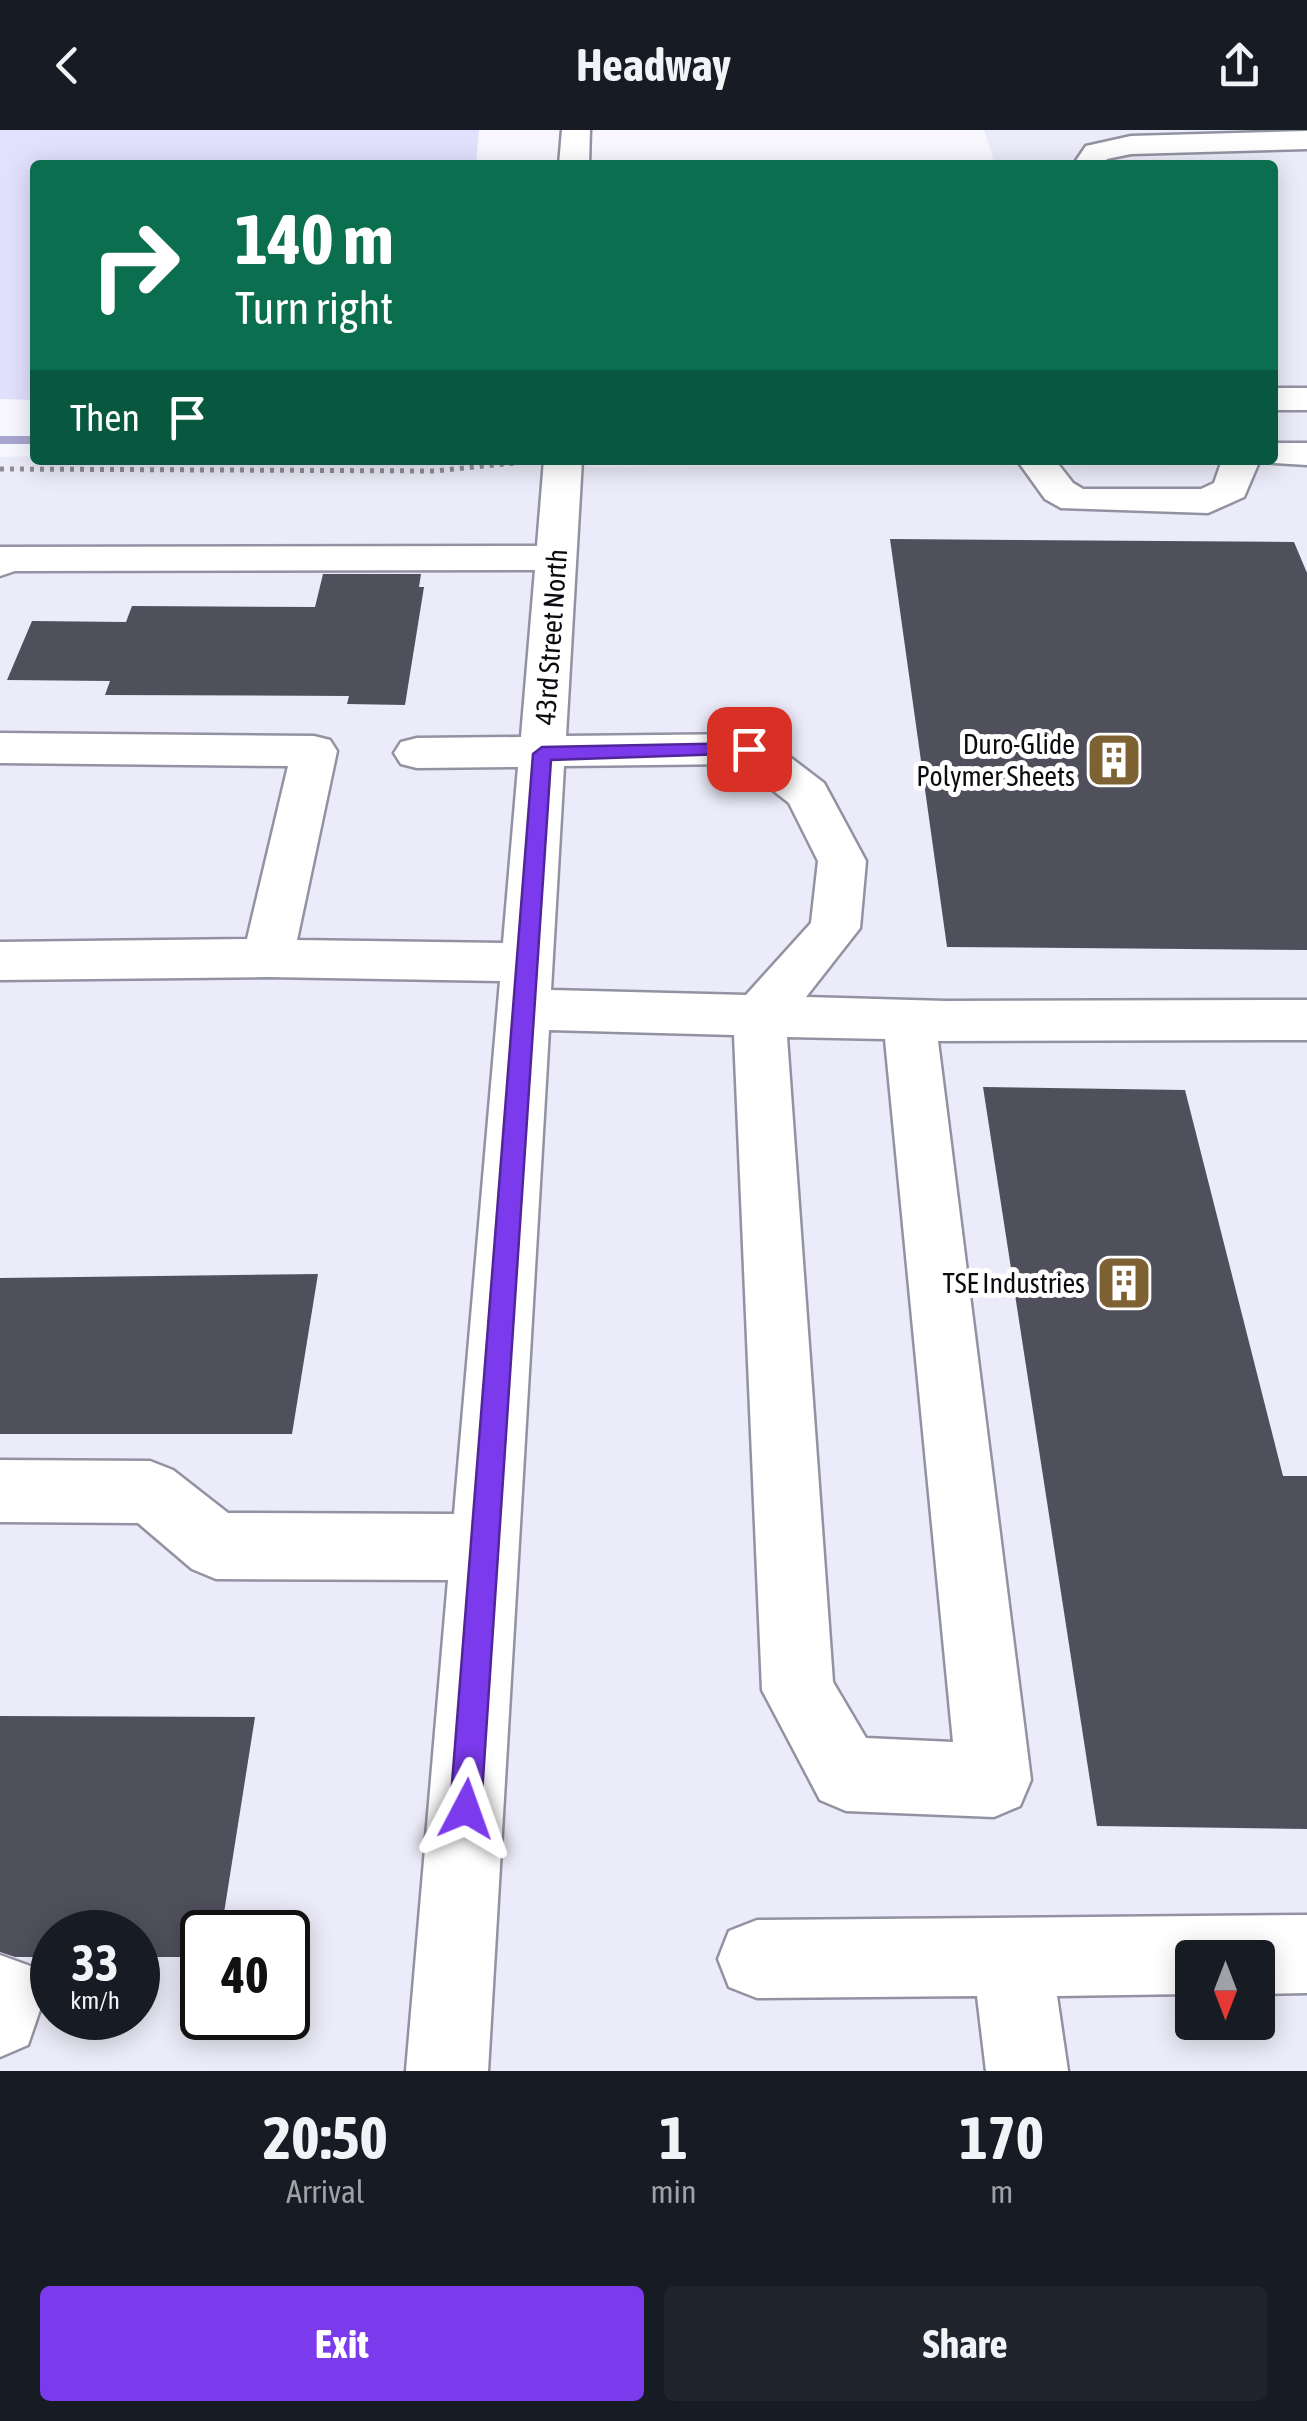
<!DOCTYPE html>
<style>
:root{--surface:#171b24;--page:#20242c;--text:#f1f3f6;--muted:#9ea1a6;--accent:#7c3aed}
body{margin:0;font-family:"Asap Condensed",sans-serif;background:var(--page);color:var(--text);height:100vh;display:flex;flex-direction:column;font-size:38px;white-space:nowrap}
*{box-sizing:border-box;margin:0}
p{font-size:32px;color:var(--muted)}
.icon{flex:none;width:55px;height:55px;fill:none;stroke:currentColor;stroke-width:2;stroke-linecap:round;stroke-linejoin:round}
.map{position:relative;height:1941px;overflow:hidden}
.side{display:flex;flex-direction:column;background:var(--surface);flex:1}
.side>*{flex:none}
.banner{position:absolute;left:30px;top:30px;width:1248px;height:305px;border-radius:10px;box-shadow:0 5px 25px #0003;background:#0b6e4f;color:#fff;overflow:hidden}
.needle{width:65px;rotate:180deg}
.buttons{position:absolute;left:1175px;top:1810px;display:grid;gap:20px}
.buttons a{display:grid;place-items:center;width:100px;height:100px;border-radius:10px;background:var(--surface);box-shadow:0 5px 25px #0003;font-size:50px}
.speed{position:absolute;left:30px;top:1780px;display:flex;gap:20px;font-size:50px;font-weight:700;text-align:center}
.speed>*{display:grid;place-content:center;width:130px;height:130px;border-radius:50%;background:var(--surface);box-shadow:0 5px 25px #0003;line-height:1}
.speed small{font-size:25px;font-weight:400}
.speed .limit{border:5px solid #111;border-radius:15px;background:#fff;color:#111}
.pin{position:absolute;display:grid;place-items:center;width:85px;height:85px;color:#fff;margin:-42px;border-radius:20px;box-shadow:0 5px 15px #0006}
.me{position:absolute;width:110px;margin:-55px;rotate:4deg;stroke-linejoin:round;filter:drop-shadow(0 0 8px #0008)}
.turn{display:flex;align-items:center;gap:35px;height:210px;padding:0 40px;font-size:45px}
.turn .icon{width:130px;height:130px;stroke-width:2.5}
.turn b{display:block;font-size:70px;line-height:85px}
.then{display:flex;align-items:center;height:95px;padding:0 40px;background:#0003;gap:20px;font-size:38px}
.eta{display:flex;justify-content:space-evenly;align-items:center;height:170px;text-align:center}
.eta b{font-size:60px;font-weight:700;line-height:70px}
.cta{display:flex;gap:20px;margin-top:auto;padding:20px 40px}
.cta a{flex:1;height:115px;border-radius:10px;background:var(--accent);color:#fff;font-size:40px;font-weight:700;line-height:115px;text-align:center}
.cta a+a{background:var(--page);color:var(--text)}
header{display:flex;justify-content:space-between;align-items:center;height:130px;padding:0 40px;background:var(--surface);font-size:45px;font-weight:700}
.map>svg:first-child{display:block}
.built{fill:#ebebf9;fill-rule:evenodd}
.green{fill:#e2e0fd}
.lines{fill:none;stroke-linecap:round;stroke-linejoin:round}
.stream{fill:#a9a6cf;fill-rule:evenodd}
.building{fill:#50505d}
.minor-casing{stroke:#9392a2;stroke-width:5}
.path{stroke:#8f8e95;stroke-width:5;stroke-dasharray:4 6;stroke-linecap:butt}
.minor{fill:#fff;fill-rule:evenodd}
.route{fill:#7c3aed;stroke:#51269a;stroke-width:2.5}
.labels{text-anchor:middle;stroke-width:10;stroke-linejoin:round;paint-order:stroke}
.street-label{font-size:28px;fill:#0b0b10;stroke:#fff}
.poi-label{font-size:28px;fill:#0b0b10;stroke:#fff;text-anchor:end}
</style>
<header><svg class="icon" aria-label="back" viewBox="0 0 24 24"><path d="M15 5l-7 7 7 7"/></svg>Headway<svg class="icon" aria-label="share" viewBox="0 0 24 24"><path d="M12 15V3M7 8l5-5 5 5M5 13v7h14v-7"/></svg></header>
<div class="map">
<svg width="1307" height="1941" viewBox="0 0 1307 1941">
<rect width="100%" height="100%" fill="#f8f7fe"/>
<path class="built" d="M984 0H1307V312H1273L1272 35H995Z
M35 326V330H544L405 1941H0V327ZM52 1802H138V1888H52ZM202 1802H288V1888H202Z
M1307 335V1941H489L583 337ZM1192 1828H1258V1892H1192Z"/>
<path class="green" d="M0 0H479L476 35H35V270L0 269Z"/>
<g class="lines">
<path class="stream" d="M0 306H35V314H0Z"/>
</g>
<path class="building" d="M890 409 1294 412 1307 443V820L947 817Z
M323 444H421L419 457H424L405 575 347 574 349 566 105 565 110 551 7 550 32 491 126 492 132 476 315 477Z
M983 957 1185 960 1283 1346H1307V1699L1097 1696Z
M318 1144 292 1304H0V1148Z
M0 1586 255 1587 221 1802H202V1827H138V1802H52V1827H15L0 1822Z"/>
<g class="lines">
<g class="minor-casing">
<path id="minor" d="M562 0H590L589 35H559Z
M1307 1V19L1131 24 1107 29 1103 35H1073L1086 16 1131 6Z
M1272 258H1307V280H1272Z
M1272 313H1307V335L1259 332 1244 367 1208 383 1061 378 1045 369 1017 330H1055L1073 353 1083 359H1201L1214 353 1222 330H1272Z
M544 330H582L566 606 749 604 765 608 824 653 866 731 860 798 806 867 946 871 1307 870V910L938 911 1031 1650 1020 1676 994 1687 846 1681 820 1670 762 1560 734 905 549 900 488 1941H406L448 1450 216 1449 192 1439 138 1393 0 1392V1330L150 1331 173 1340 228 1383 454 1384 500 851 268 847 0 850V812L247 809 288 636 0 633V603L314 606 330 610 337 621 297 810 503 813 518 637 417 638 401 634 394 623 401 612 417 608 521 607 535 440 15 441 0 446V417L537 416ZM739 634 789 673 818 731 811 793 746 865 551 860 564 636ZM787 907 885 909 953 1612 866 1608 833 1552Z
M1307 1785V1863L1258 1864V1828H1192V1864L1057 1866 1068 1941H986L977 1866 757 1868 729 1857 718 1829 729 1801 757 1790Z
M0 1825 33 1837 45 1865 28 1915 0 1927Z"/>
</g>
<path class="path" d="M0 339 434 341 515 333"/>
<use href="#minor" class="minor"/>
</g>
<path class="route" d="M749 613 758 619 755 623 551 630 481 1679 477 1690 466 1695 455 1690 450 1679 533 624 542 617Z"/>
<defs>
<g id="building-square" transform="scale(2.875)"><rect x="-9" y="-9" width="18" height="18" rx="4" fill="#7e6234" stroke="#fff"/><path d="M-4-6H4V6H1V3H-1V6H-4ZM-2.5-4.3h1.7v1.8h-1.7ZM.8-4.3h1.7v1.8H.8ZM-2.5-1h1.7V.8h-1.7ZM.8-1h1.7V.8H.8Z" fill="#fff"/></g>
</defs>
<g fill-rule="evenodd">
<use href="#building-square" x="1114" y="630"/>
<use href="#building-square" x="1124" y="1153"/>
</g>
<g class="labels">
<g class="street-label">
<text transform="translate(551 507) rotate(-86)" y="10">43rd Street North</text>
</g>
<g class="poi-label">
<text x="1075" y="624">Duro-Glide<tspan x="1075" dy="32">Polymer Sheets</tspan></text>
<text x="1085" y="1163">TSE Industries</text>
</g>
</g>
</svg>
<div class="buttons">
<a><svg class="needle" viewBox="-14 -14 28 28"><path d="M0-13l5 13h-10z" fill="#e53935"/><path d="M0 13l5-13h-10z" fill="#9ea1a6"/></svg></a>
</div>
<div class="speed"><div>33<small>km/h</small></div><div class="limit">40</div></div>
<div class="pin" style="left:749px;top:619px;background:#d93025"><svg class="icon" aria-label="arrive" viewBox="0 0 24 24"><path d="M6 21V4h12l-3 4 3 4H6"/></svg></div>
<svg class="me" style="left:466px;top:1679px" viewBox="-20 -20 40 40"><path d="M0-17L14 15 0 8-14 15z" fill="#7c3aed" stroke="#fff" stroke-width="4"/></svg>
<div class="banner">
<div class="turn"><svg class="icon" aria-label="right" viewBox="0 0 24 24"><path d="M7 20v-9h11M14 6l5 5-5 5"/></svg><div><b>140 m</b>Turn right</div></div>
<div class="then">Then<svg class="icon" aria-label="arrive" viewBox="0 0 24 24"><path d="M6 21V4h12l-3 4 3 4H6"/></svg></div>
</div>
</div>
<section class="side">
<div class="eta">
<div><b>20:50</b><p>Arrival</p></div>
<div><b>1</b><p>min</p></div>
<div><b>170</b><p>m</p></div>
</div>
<div class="cta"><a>Exit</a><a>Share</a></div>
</section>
